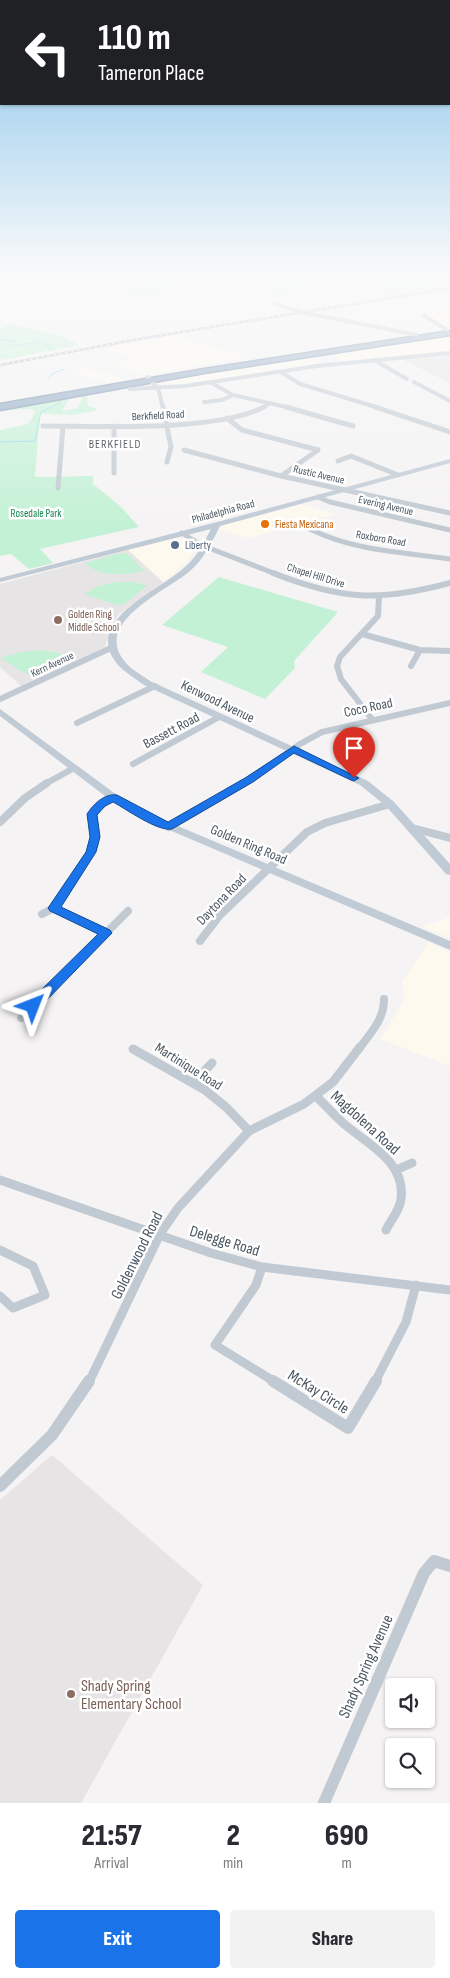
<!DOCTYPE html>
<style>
:root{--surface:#fff;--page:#f2f2f3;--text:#2b2b33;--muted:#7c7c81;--accent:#1a73e8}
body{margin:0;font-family:"Sofia Sans Condensed",sans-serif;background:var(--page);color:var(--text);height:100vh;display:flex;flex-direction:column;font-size:19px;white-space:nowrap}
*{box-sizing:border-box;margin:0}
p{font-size:16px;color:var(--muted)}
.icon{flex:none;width:28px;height:28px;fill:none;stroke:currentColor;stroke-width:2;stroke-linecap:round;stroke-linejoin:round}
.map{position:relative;height:1803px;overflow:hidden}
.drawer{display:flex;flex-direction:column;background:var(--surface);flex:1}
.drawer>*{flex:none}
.guide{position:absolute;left:0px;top:0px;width:450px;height:105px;box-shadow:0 1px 4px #0004;background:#202124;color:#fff;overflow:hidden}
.buttons{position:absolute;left:385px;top:1678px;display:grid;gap:10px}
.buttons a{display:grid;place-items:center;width:50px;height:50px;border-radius:5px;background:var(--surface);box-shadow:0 1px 4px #0004;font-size:25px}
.pin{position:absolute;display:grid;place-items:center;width:42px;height:42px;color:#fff;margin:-51px -21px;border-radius:50% 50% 50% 0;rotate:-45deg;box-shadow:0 0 5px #0007}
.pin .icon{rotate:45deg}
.me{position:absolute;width:55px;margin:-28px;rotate:45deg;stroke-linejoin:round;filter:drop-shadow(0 0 4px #0008)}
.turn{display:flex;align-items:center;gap:18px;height:105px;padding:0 15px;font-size:22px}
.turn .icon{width:65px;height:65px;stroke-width:2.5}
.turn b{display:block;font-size:35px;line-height:42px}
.eta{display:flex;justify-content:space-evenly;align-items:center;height:85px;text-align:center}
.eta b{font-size:30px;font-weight:800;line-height:35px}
.cta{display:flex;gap:10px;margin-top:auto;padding:10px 15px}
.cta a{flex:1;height:58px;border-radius:5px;background:var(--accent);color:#fff;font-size:20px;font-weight:800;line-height:58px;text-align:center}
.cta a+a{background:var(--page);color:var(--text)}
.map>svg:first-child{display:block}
.commercial{fill:#fdf9ef}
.education{fill:#e6e4e5}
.green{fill:#c3f1d5}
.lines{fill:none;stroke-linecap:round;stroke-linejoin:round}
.stream{stroke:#90daee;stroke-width:1}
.highway-casing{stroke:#7690ad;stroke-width:3}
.street-far5{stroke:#c1cad2;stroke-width:4}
.street-far4{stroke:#c1cad2;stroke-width:5}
.street-far3{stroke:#c1cad2;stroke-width:6}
.street-far2{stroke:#c1cad2;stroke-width:8}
.street-far1{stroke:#c1cad2;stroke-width:9}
.street{stroke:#c1cad2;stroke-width:12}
.secondary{fill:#c1cbd6;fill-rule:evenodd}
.highway{fill:#8ba5c1;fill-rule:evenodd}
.rail-casing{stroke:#b5b8bd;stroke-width:2.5}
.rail{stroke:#fff;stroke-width:1;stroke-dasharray:3;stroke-linecap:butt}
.route{fill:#1a73e8;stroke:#114b97}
.food-dot{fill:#e8710a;stroke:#fff;stroke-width:2}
.service-dot{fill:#5c6f8a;stroke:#fff;stroke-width:2}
.education-dot{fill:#8d6e63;stroke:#fff;stroke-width:2}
.labels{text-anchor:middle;stroke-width:5;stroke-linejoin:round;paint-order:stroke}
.far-street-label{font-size:11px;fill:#4a5661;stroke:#fff}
.far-park-label{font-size:11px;fill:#17864f;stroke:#fff}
.far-food-label{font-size:11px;fill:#c56008;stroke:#fff;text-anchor:start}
.far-service-label{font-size:11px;fill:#4e5e75;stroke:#fff;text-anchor:start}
.far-education-label{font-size:11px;fill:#785e54;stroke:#fff;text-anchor:start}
.far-neighbourhood-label{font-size:12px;letter-spacing:1px;fill:#5f6368;stroke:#fff}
.street-label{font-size:14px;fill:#4a5661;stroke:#fff}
.near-street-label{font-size:16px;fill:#4a5661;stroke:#fff}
.near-education-label{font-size:16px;fill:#785e54;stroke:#fff;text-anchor:start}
</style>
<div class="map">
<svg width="450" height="1803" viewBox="0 0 450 1803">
<rect width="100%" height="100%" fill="#f5f3f3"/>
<path class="commercial" d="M450 307V328L446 329 423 314V311Z
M450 335V352L341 361 329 353Z
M176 336 235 353 244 358 145 375 114 366 132 358 104 348Z
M313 355 321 364 185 384 163 386 158 382Z
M85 368 125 379 104 383 76 373Z
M299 504 335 514 249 538 218 530 224 525Z
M176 538 196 548 185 564 163 582 128 550Z
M450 917V938L422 927Z
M429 942 450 952V1066L380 1039 404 1001 402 981Z"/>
<path class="education" d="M450 355V383L401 359Z
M128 550 163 582 119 614 111 626 105 647 21 686 0 667V584Z
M52 1455 203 1585 81 1803H0V1500Z"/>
<path class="green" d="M80 276H117L136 281 163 276H188L206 286 177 287 143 297 121 291 129 288 132 284 126 281 113 284 91 281Z
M227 276H307L319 283 279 296 266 289 230 280Z
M391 276H450V285L380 295V282Z
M9 324 61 336 79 345 3 360 0 359V330Z
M87 396 88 406 97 409 94 411 73 415 40 414 35 477 93 476V484L120 506 139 527 40 549 53 563 29 569 11 554 0 556V430L28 424 35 413 32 409 0 410 70 398 62 411 78 408 83 397Z
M121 553 128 554 144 571C125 575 100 578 85 563Z
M219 577 338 612 294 661 295 668 265 699 201 672 228 647 162 625Z
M116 582H134L147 586 124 604 117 605 84 594 98 586Z
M40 650 59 653 70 659C32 677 37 683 1 658L20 652Z"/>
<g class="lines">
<path class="stream" d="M0 340 17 341 11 345 13 346 39 342 54 350
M48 379 53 373 64 369
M0 442 35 441 41 412 60 403 59 399"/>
<g class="highway-casing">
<path id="highway" d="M450 331V335L204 373 0 410V404L204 369Z"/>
</g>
<path class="street-far5" d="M274 303 300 312 417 335
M423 315 447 330
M374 360 407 379
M281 372 300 384 379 408
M147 377 158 388 163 408
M210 382 233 395 291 408
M414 382 450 401
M130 389 185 386 317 366 450 353
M204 402 222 400 233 395
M261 408 271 403"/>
<path class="street-far4" d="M163 407 171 447 167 462
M286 407 353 426
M375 407 450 432
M227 418 242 430 318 450
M43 426C99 426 215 432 264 407
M114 426V473
M184 450 281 476 450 513
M338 461 351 456 398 475
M281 476 318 450
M58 488 63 426
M318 497 330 502 450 530
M310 529C354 551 402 552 450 559
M182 533 201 545 276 574"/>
<path class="street-far3" d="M273 573C341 600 380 602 450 583
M362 634 420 650 450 651
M411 666 420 650
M0 699 113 647
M372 719 341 679 337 666 340 657 378 616 379 597
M77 723 155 686
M133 764 219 717
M45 784 74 768
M242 784 300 744 322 732 450 703"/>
<path class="street-far2" d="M0 822 25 798 47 783
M169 827 244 783
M412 828 450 838
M54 908 106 933
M42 914 54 908 91 852 95 837 93 811 113 797
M200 941 220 915 307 832 325 823 390 804
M21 1018 128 911
M359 1049C371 1032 384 1020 384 999"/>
<path class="street-far1" d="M133 1049 205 1090 227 1108 249 1131
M193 1083 212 1063
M316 1096C325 1105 334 1115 343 1123 367 1144 406 1161 401 1199 400 1210 391 1220 386 1230
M396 1170 412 1163
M0 1180 211 1253 262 1267 450 1290
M0 1250 33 1266 45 1295 13 1308 0 1296
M262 1267 256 1285 215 1345 275 1382
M89 1382 160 1234 178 1208 249 1131 304 1104 333 1082 360 1047
M375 1382 406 1322 416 1285"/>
<path class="street" d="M273 1381 348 1428 376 1381
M0 1486 52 1435 89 1381
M324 1803 424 1573 434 1561 450 1566"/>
<path class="secondary" d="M450 459V463L220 526C212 542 204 559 190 571 167 591 90 623 126 663 132 670 142 675 150 681L368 781 394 802 450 864V875L446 874 386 806 360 785 144 685C136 679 126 673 119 666 79 622 159 591 185 567 197 557 204 542 211 529L0 582V578L225 520Z
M0 709 117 795 147 813 450 941V950L139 817 109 799 0 716Z"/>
<use href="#highway" class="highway"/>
<g class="rail-casing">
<path id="rail" d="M0 365 133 340 450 288"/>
</g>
<use href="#rail" class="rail"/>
</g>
<linearGradient id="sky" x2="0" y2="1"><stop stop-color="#85c3ea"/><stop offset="0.52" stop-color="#fafafa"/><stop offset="1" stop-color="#fafafa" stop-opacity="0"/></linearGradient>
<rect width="450" height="528" fill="url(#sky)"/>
<path class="route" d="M294 746 359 778 354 781 351 780 294 753 253 782 172 829C158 832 126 809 113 802L105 806 97 815 100 837 96 852 61 907 110 930 112 933 38 1009H29L27 1006 29 1002 98 934 50 911 48 908 86 852 90 837 87 814C93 805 104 793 117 795L168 822 245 778Z"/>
<circle class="food-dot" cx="265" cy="524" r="5"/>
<circle class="service-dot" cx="175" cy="545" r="5"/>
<g class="education-dot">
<circle cx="58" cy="620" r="5"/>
<circle cx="71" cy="1694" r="5"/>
</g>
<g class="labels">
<g class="far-street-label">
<text transform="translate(158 415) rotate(-3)" y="4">Berkfield Road</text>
<text transform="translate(319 474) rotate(13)" y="4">Rustic Avenue</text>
<text transform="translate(386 505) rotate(13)" y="4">Evering Avenue</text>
<text transform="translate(223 511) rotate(-15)" y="4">Philadelphia Road</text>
<text transform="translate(381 538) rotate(10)" y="4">Roxboro Road</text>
<text transform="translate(316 575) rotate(17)" y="4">Chapel Hill Drive</text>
<text transform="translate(52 664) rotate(-25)" y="4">Kern Avenue</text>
</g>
<g class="far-park-label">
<text x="36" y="517">Rosedale Park</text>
</g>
<g class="far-food-label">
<text x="275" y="528">Fiesta Mexicana</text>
</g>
<g class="far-service-label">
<text x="185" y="549">Liberty</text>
</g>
<g class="far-education-label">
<text x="68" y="618">Golden Ring<tspan x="68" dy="13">Middle School</tspan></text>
</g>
<g class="far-neighbourhood-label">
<text x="115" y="448">BERKFIELD</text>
</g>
<g class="street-label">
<text transform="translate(218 701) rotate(26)" y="5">Kenwood Avenue</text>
<text transform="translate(368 707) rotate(-12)" y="5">Coco Road</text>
<text transform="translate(171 730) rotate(-28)" y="5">Bassett Road</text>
<text transform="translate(249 844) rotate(23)" y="5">Golden Ring Road</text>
<text transform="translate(221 899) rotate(-46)" y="5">Daytona Road</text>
<text transform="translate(189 1066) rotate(32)" y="5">Martinique Road</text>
</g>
<g class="near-street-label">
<text transform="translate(366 1122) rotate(42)" y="6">Magdolena Road</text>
<text transform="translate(225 1240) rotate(17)" y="6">Delegge Road</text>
<text transform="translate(136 1255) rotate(-63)" y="6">Goldenwood Road</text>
<text transform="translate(319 1391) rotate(32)" y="6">McKay Circle</text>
<text transform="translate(365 1666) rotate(-66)" y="6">Shady Spring Avenue</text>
</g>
<g class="near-education-label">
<text x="81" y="1691">Shady Spring<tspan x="81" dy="18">Elementary School</tspan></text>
</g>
</g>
</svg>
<div class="buttons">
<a><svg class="icon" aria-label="sound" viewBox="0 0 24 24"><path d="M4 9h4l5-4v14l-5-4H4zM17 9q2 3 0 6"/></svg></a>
<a><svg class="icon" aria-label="search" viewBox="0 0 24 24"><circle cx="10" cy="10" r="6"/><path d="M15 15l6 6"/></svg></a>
</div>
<div class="pin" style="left:354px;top:778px;background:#d93025"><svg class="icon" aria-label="arrive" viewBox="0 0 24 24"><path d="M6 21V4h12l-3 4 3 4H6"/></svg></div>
<svg class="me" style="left:33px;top:1006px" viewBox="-20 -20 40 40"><path d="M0-17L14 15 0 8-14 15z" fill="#1a73e8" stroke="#fff" stroke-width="4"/></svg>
<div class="guide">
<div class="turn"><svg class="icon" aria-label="left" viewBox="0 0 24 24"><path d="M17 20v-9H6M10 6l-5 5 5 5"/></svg><div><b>110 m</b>Tameron Place</div></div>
</div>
</div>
<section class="drawer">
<div class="eta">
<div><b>21:57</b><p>Arrival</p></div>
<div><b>2</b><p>min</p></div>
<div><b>690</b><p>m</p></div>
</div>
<div class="cta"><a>Exit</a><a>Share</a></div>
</section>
